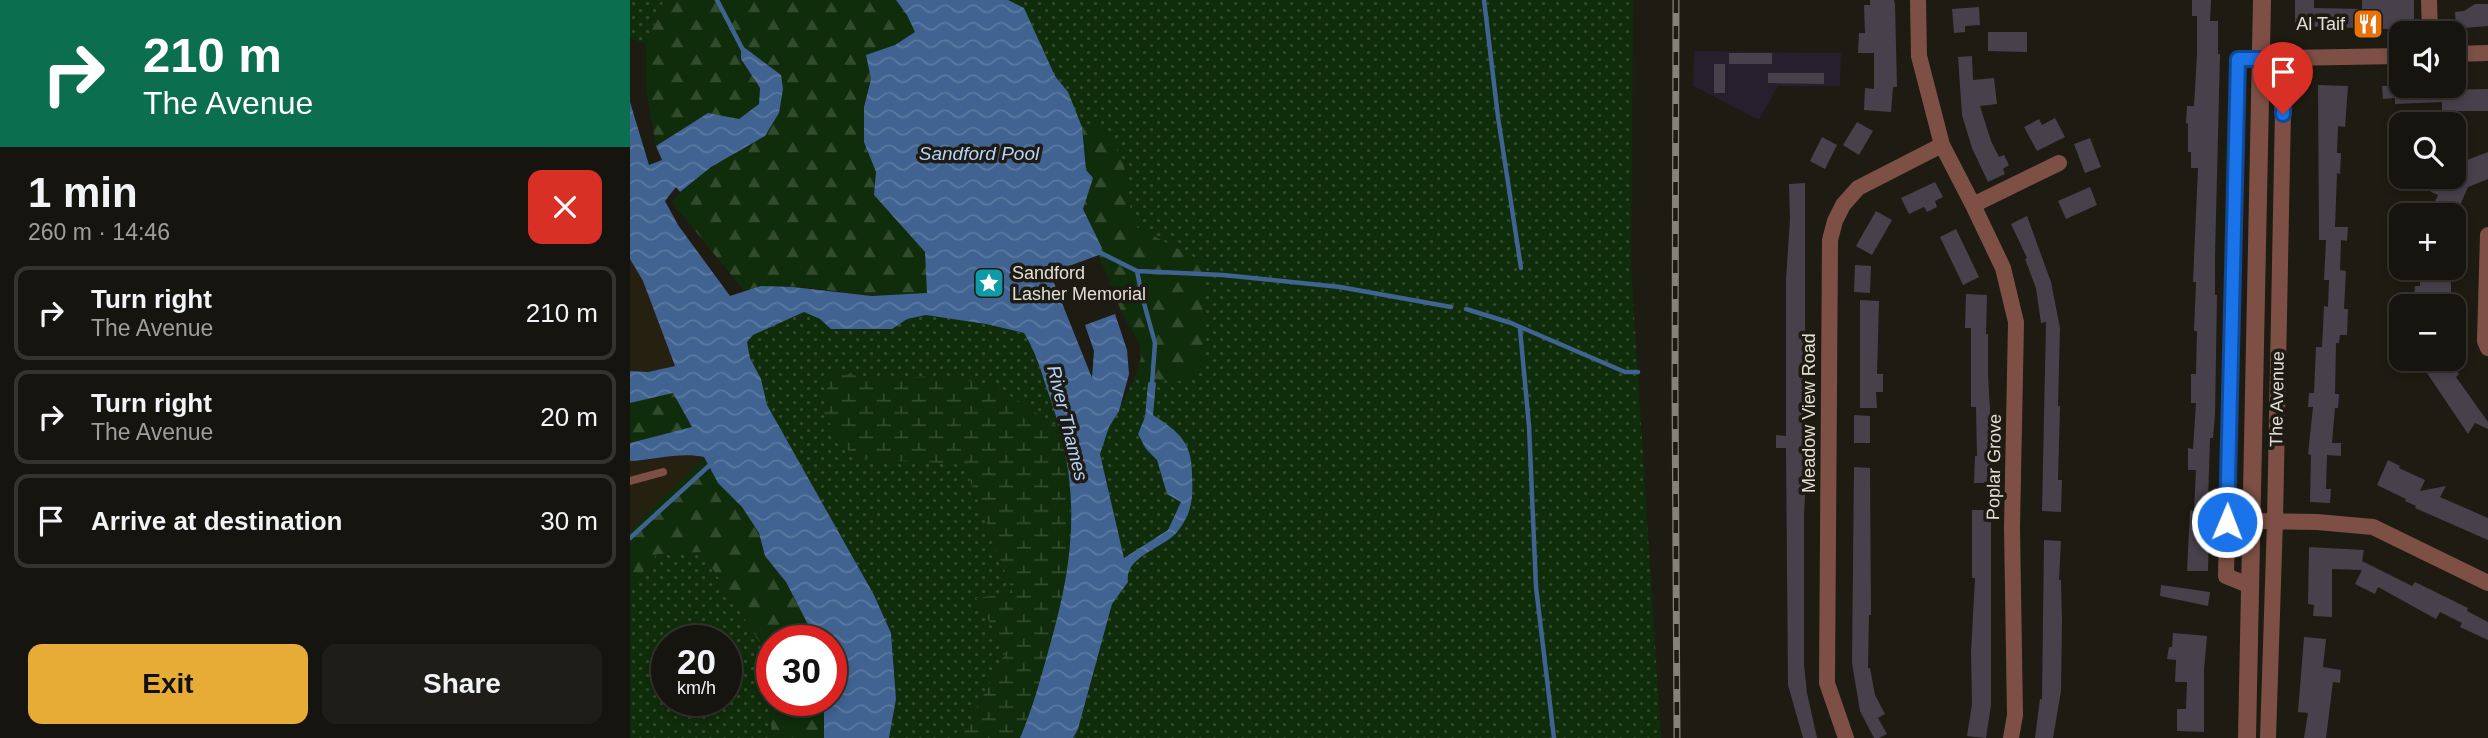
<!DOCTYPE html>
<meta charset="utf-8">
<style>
:root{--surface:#16140e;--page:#1f1d17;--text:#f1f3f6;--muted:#9e9e9e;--line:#35332e;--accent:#e6ac36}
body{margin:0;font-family:Helvetica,sans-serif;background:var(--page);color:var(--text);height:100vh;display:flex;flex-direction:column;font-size:26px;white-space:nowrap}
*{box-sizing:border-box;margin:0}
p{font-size:23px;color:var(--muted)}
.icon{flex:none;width:38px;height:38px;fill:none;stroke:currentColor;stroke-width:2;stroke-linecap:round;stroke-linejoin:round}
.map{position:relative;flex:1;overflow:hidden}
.details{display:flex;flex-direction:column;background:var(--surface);width:630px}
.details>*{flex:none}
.top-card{background:#0b6e4f;color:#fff;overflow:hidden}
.buttons{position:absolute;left:1759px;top:21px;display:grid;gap:14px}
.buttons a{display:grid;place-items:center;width:77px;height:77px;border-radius:14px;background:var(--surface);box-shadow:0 4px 10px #0003,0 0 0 2px var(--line);font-size:35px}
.speed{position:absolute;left:21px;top:625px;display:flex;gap:14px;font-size:35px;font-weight:700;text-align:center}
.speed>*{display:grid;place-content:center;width:91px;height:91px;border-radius:50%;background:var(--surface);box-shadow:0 4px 10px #0003,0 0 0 2px var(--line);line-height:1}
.speed small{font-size:18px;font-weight:400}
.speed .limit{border:10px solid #d22;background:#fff;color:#111}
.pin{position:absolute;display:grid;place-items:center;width:60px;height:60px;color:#fff;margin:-72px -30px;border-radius:50% 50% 50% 0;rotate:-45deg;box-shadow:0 0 7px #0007}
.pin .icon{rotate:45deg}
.me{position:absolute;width:77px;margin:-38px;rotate:1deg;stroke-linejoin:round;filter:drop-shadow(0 0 5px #0008)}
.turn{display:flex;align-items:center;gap:24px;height:147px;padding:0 28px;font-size:32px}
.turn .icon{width:91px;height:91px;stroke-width:2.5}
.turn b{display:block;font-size:49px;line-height:60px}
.round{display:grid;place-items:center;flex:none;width:74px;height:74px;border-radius:14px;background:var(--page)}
.summary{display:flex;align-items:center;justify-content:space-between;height:119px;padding:0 28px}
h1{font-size:42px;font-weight:600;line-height:52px}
.primary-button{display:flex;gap:14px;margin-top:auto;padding:14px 28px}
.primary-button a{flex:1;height:80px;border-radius:14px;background:var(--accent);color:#111;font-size:28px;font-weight:600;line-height:80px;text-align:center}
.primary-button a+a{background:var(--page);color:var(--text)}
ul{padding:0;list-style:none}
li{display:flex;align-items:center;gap:21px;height:94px;margin:0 14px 10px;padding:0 14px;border:4px solid var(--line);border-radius:14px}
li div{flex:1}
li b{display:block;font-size:26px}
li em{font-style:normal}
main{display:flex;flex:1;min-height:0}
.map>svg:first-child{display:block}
.built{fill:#262011}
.industrial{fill:#251f2e}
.grass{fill:url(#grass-dots);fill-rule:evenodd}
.forest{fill:url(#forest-firs)}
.wetland{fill:url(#wetland-marsh)}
.water{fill:url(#water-waves)}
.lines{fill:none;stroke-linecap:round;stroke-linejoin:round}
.stream{stroke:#406391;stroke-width:4.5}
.building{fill:#47414b}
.service{stroke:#7e5045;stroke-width:8}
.minor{stroke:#7e5045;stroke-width:16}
.tertiary{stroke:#7e5045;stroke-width:18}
.rail-casing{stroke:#85827a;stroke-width:7}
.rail{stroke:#1e1b12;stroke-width:4.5;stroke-dasharray:13;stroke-linecap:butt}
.route-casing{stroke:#114b97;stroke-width:18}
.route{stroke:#1a73e8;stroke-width:12}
.labels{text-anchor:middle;stroke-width:7;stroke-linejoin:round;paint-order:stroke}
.poi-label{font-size:18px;fill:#e2dfd9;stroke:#1e1b12;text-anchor:end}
.street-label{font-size:18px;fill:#e2dfd9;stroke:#1e1b12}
.water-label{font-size:19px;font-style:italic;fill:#b3d3fd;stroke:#1e1b12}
</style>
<main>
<section class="details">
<div class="top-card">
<div class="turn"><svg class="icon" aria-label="right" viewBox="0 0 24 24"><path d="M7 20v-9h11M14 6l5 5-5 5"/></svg><div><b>210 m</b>The Avenue</div></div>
</div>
<div class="summary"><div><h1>1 min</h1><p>260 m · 14:46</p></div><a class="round" style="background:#d93025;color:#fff"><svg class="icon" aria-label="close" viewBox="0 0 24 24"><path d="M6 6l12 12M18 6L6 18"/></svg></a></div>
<ul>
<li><svg class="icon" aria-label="right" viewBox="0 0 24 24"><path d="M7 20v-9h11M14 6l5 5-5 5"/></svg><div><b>Turn right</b><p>The Avenue</p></div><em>210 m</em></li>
<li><svg class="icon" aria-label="right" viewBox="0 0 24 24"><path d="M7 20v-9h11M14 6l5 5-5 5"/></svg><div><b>Turn right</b><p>The Avenue</p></div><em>20 m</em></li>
<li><svg class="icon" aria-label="arrive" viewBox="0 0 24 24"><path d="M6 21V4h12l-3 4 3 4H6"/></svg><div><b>Arrive at destination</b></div><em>30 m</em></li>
</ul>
<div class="primary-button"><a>Exit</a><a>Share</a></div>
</section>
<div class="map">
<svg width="1858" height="738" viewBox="0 0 1858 738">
<defs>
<pattern id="grass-dots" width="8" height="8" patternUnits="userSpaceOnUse" patternTransform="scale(1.75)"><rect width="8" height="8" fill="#0f2d0a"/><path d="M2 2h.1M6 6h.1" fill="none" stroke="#324b2d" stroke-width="1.8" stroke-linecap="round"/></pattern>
<pattern id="forest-firs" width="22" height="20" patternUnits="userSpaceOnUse" patternTransform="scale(1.75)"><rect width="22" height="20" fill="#0f2d0a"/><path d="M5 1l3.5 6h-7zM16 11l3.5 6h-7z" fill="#324b2d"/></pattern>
<pattern id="wetland-marsh" width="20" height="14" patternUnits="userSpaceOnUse" patternTransform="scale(1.75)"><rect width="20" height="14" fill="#0f2d0a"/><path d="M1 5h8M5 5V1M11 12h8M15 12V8" fill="none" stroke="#324b2d"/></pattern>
<pattern id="water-waves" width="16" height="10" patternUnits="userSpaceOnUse" patternTransform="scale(1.75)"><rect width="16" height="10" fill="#406391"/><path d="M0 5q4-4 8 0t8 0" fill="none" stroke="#5b79a0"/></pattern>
</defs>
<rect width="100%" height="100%" fill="#1e1b12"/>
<path class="built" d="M0 259 13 281 45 366 18 372 0 371Z
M55 454 74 457 0 530V461L19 460Z"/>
<path class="industrial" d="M1064 51 1211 53 1210 86H1148L1129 120 1063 86Z"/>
<path class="grass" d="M0 0H34L16 44 0 38Z
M378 0H1003L1001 267 1031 738H443L448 729 482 604 498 582 493 553 470 454 479 427 505 378 511 358 510 343 492 313 469 255 472 248 438 92 425 76 410 48Z
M174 312 190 319 201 329H262L277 319 296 314 356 324 394 333 408 357 432 430 364 385 310 376 256 378 222 375 200 370 224 459 334 463 383 593 346 598 376 651 331 738H259L266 699 261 633 244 595 137 405 131 379 120 358 117 342 122 335Z
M72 552 136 652 142 738H0V588L27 554ZM37 640H96V700H37Z"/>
<path class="forest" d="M34 0H266L277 15 285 32 265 45 237 55 241 79 234 107V142L246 172 244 195 295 252 298 293C278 294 258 297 238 295 198 292 153 279 115 292L42 202C66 173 102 153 135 136L151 75 111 46V59L130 88 129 104 109 119 78 114 26 146 16 88V44Z
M475 124 494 165 503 225 575 263V365L550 381 505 378 511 358 510 343 492 313 469 255 472 248 453 209 463 178 456 170 452 127Z
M43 393 63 428 0 443V403Z
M74 457 88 483 112 507 129 533 135 556 156 582 186 640H142V700H194V738H142L136 652 72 552 27 554 0 588V530Z"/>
<path class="wetland" d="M199 370 222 375 256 378 310 376 364 385 432 430C437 464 443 497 442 531 441 590 414 684 390 738H331L376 651 346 598 383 593 334 464 224 459 194 415Z"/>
<path class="water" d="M266 0H378L394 8 425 76 438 92 452 127 456 170 463 178 453 209 472 248 469 255 420 273 462 378 464 351 455 325 485 314 497 350 499 374 489 411 479 427 470 454 494 558 538 530 551 502 537 494 527 460 516 449 508 434 515 417 518 383 522 380 526 383 523 415C549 432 562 442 562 474 563 497 563 511 548 531 535 548 494 556 498 582L482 604 448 729 443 738H390C402 710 410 681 418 652 446 556 452 487 418 392 410 368 407 355 394 333L356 324 296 315 277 319 262 329H201L190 319 174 312 123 335 117 342 120 358 131 379 137 405 244 595 261 633 266 699 259 738H194V700H201V640H186L156 582 135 556 129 533 112 507 88 483 74 457C49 452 26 460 0 461V443L62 427 43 393 0 403V371L18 372 45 366 13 281 0 259V102L19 165 32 160 26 146 78 113 109 119 129 104 130 88 111 59V45L151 75 153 89 149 113 135 136 81 167 50 192 46 187 35 201 48 225 100 296 131 286 163 287 242 296 297 293 295 252 244 195 246 172 234 142V107L241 79 236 55 265 45 285 32 277 15Z"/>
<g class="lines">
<path class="stream" d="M87 0 113 50
M854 0 868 117 891 268
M465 250 507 271 593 275 710 287 821 307
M507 271 512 296 525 343 522 384
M836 309 881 323 995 372H1008
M890 329 899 426 906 587 924 738
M0 538 82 463"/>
</g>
<path class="building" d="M1240 0H1264L1265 5 1267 87H1263L1261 112 1234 110 1235 88 1244 89V53H1228L1229 33H1235L1234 5H1240Z
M1562 0H1581L1580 21H1588V54H1590L1585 256V295H1587L1585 415 1583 438H1580L1577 535H1579L1578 571H1557L1560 510 1564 511 1566 470H1558V448L1563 449 1566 403H1561V374H1566L1567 331H1564L1566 282H1563L1568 168H1561V152H1558V124L1556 123 1557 106H1564L1567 54V16H1562Z
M1665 0H1684V8L1732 9V0H1784V30L1665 26Z
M1845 4H1858V26L1834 28 1833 26 1826 27 1825 12 1834 11Z
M1349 7 1350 25 1335 26V32L1324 33 1322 9Z
M1358 32H1397V52L1358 51Z
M1099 53H1142V64H1099Z
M1342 56 1343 80 1364 78 1367 104 1350 106 1361 141 1369 157 1374 155 1379 165 1373 169 1375 174 1358 182 1342 148 1332 115 1328 57Z
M1084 64H1095V93H1084Z
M1138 73H1194V84L1138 83Z
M1688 85 1718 86 1715 127 1708 126 1707 153H1711L1710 174 1707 173 1705 227H1718L1717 241 1711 240 1710 270 1716 271 1714 309H1718L1717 335H1710L1709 343H1706L1705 394H1709L1708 408H1705L1702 443H1711V456L1697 455 1696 489H1701L1700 503 1680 502 1681 455 1678 454 1683 407H1678L1679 393H1684L1686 347H1692L1694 306 1698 307 1699 280H1694L1696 240H1689Z
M1752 86H1805V90L1858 89V111H1812V102L1765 104V98L1753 99Z
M1425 118 1435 137 1407 151 1394 127 1409 119 1412 125Z
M1227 122 1243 131 1229 155 1213 145Z
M1192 137 1207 145 1195 169 1180 161Z
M1460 138 1471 167 1455 173 1444 144Z
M1858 152V179L1838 187 1827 212 1824 215H1799L1808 195 1801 192 1808 177H1835L1829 163Z
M1305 182 1313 197 1305 201 1307 207 1297 212 1294 207 1279 214 1271 198Z
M1175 183V436H1178L1174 516V664L1177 693 1187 738H1173L1158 685 1156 448H1146V435L1156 436V279L1160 219 1159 184Z
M1460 187 1467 205 1436 219 1428 201Z
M1246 211 1262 220 1242 255 1226 246Z
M1397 216 1421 282 1430 328 1428 406H1430L1428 480H1432L1431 512 1412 511 1416 322 1411 323 1406 288 1395 259 1397 258 1381 224Z
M1326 229 1349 277 1333 285 1310 237Z
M1225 265 1241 266 1240 293 1224 292Z
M1793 268H1821V306H1789V297H1784L1785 286H1790V280H1793Z
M1336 294 1357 295 1356 334H1358V375L1362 445 1360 483H1344L1345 456H1347L1346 407H1341V328H1335Z
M1230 300 1249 301 1247 374H1253V392H1246L1247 408H1230Z
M1790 359H1824L1823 366 1829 374 1826 377 1858 422V429L1845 423 1838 434 1795 370H1790Z
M1224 415 1240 416V443H1224Z
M1758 460 1770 466 1769 468 1795 480 1790 491 1816 486 1810 497 1858 518V540L1785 508 1786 506 1775 501 1776 499 1747 485Z
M1224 467 1240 468 1241 615H1239L1238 668H1240L1245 695 1255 714 1248 718 1257 734 1249 738H1244L1230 711 1222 663Z
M1342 510H1361V705L1356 738 1337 736 1342 704 1341 652 1345 578H1342Z
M1414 540 1431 541 1429 580H1431L1432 620 1431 691 1423 738H1405L1410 699H1412Z
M1679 547 1734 550 1732 561 1782 586 1785 582 1838 608 1837 611 1858 622V640L1830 627 1832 623 1810 612 1806 619 1748 587 1745 594 1725 584 1732 570 1702 569V617L1683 616 1684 605 1678 604Z
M1531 585 1580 592 1578 606 1530 596Z
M1543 633 1577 636 1574 670V732L1547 731V709H1556L1557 682H1545L1546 660 1537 659 1539 647H1542Z
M1674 637 1696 639 1693 667 1711 670 1710 683 1703 682 1696 738H1674L1678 713 1668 712Z"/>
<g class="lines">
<path class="service" d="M0 481 33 472"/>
<path class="minor" d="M1288 0 1289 56 1312 145 1343 205 1373 268 1386 322 1382 528 1385 715 1381 738
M1799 0 1800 33
M1824 54 1858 53
M1343 205 1429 163
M1858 235 1855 341 1858 348
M1623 521 1687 522 1743 527 1858 583
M1621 586 1596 576 1608 59 1771 56
M1216 738 1197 683 1200 240 1205 221 1213 205 1228 188 1312 145
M1638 738 1645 521 1654 59"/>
<path class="tertiary" d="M1617 738 1632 0"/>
<g class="rail-casing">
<path id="rail" d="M1046 0 1045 384 1047 738"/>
</g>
<use href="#rail" class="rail"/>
</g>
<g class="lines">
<g class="route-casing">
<path id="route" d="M1597 522 1608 59H1654L1653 114"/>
</g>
<use href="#route" class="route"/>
</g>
<defs>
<g id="restaurant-square" transform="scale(1.575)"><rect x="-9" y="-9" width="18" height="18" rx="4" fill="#e8710a" stroke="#1e1b12"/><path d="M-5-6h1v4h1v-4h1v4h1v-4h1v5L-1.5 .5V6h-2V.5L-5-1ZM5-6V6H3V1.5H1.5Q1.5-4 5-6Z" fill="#fff"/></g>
<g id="sight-square" transform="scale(1.575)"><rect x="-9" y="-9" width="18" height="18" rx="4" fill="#0f9aa8" stroke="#1e1b12"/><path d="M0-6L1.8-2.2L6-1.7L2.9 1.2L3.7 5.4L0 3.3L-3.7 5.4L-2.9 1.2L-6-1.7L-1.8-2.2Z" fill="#fff"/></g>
</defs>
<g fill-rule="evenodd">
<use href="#restaurant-square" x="1738" y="24"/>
<use href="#sight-square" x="359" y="283"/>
</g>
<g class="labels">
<g class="poi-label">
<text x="1715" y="30">Al Taif</text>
<text x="382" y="279" text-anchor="start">Sandford<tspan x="382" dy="21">Lasher Memorial</tspan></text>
</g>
<g class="street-label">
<text transform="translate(1647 399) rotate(-89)" y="6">The Avenue</text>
<text transform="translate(1179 413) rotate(-90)" y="6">Meadow View Road</text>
<text transform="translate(1364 467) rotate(-89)" y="6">Poplar Grove</text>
</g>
<g class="water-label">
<text x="349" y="160">Sandford Pool</text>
<text transform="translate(438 423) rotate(76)" y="7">River Thames</text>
</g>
</g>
</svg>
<div class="buttons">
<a><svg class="icon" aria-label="sound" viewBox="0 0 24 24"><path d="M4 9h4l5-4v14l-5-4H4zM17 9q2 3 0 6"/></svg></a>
<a><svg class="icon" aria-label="search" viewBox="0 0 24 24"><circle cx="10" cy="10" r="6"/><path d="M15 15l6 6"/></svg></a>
<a>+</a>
<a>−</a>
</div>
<div class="speed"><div>20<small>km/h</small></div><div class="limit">30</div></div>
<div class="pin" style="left:1653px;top:114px;background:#d93025"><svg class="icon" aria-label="arrive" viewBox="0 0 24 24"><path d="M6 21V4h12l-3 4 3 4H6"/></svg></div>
<svg class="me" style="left:1597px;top:522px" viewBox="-20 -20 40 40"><circle r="17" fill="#1a73e8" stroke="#fff" stroke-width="3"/><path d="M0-11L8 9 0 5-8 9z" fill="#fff"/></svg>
</div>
</main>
